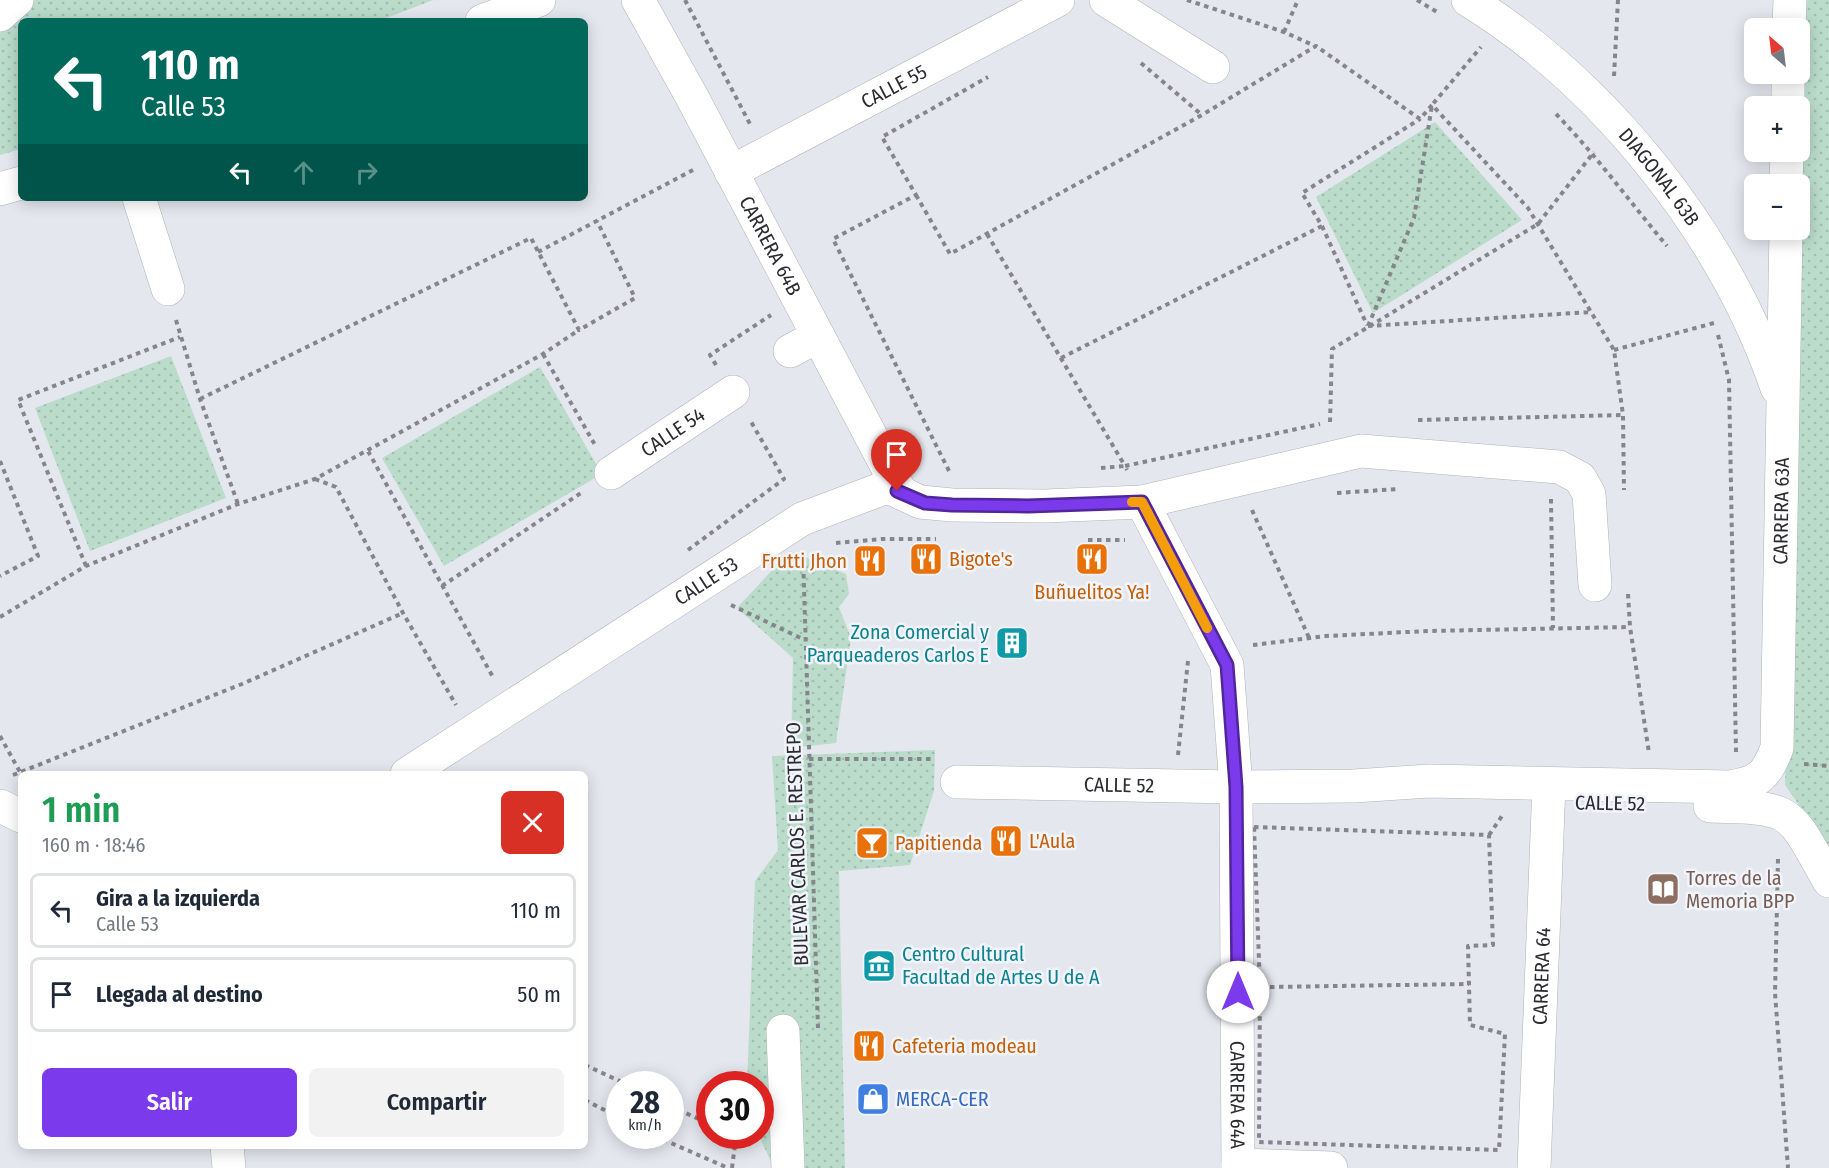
<!DOCTYPE html>
<html lang="es">
<meta charset="utf-8">
<style>
:root{--surface:#fff;--page:#f2f2f3;--text:#1f2937;--muted:#747a83;--line:#e0e1e3;--accent:#7c3aed}
body{margin:0;font-family:"Fira Sans Condensed",sans-serif;background:var(--page);color:var(--text);height:100vh;display:flex;flex-direction:column;font-size:22px;white-space:nowrap}
*{box-sizing:border-box;margin:0}
p{font-size:20px;color:var(--muted)}
.icon{flex:none;width:33px;height:33px;fill:none;stroke:currentColor;stroke-width:2;stroke-linecap:round;stroke-linejoin:round}
.map{position:relative;flex:1;overflow:hidden}
.side{position:absolute;left:18px;top:771px;width:570px;height:378px;display:flex;flex-direction:column;background:var(--surface);border-radius:9px;box-shadow:0 3px 15px #0003}
.side>*{flex:none}
.banner{position:absolute;left:18px;top:18px;width:570px;height:183px;border-radius:9px;box-shadow:0 3px 15px #0003;background:#00695c;color:#fff;overflow:hidden}
.needle{width:39px;rotate:332deg}
.buttons{position:absolute;left:1744px;top:18px;display:grid;gap:12px}
.buttons a{display:grid;place-items:center;width:66px;height:66px;border-radius:9px;background:var(--surface);box-shadow:0 3px 15px #0003;font-size:30px}
.speed{position:absolute;left:606px;top:1071px;display:flex;gap:12px;font-size:30px;font-weight:700;text-align:center}
.speed>*{display:grid;place-content:center;width:78px;height:78px;border-radius:50%;background:var(--surface);box-shadow:0 3px 15px #0003;line-height:1}
.speed small{font-size:15px;font-weight:400}
.speed .limit{border:9px solid #d22;background:#fff;color:#111}
.pin{position:absolute;display:grid;place-items:center;width:51px;height:51px;color:#fff;margin:-62px -26px;border-radius:50% 50% 50% 0;rotate:-45deg;box-shadow:0 0 6px #0007}
.pin .icon{rotate:45deg}
.me{position:absolute;width:66px;margin:-33px;rotate:0deg;stroke-linejoin:round;filter:drop-shadow(0 0 4px #0008)}
.turn{display:flex;align-items:center;gap:21px;height:126px;padding:0 24px;font-size:27px}
.turn .icon{width:78px;height:78px;stroke-width:2.5}
.turn b{display:block;font-size:42px;line-height:51px}
.lanes{display:flex;align-items:center;height:57px;padding:0 24px;background:#0003;justify-content:center;gap:30px;direction:ltr}
.lanes .off{opacity:.35}
.round{display:grid;place-items:center;flex:none;width:63px;height:63px;border-radius:9px;background:var(--page)}
.headline{display:flex;align-items:center;justify-content:space-between;height:102px;padding:0 24px}
h1{font-size:36px;font-weight:600;line-height:45px;color:#1e9e55}
.primary-button{display:flex;gap:12px;margin-top:auto;padding:12px 24px}
.primary-button a{flex:1;height:69px;border-radius:9px;background:var(--accent);color:#fff;font-size:24px;font-weight:600;line-height:69px;text-align:center}
.primary-button a+a{background:var(--page);color:var(--text)}
ul{padding:0;list-style:none}
li{display:flex;align-items:center;gap:18px;height:75px;margin:0 12px 9px;padding:0 12px;border:3px solid var(--line);border-radius:9px}
li div{flex:1}
li b{display:block;font-size:22px}
li em{font-style:normal}
.map>svg:first-child{display:block}
.green{fill:url(#green-dots)}
.lines{fill:none;stroke-linecap:round;stroke-linejoin:round}
.minor-casing{stroke:#b0b2b9;stroke-width:34}
.highway-casing{stroke:#b0b2b9;stroke-width:34}
.path{stroke:#84868b;stroke-width:4;stroke-dasharray:4.5 4.5;stroke-linecap:butt}
.minor{stroke:#fff;stroke-width:33}
.highway{stroke:#fff;stroke-width:33}
.route-casing{stroke:#51269a;stroke-width:15}
.route{stroke:#7c3aed;stroke-width:10}
.slow{stroke:#f59e0b;stroke-width:10}
.labels{text-anchor:middle;stroke-width:5;stroke-linejoin:round;paint-order:stroke}
.street-label{font-size:20px;fill:#2b2c2f;stroke:#f2f4fb}
.food-label{font-size:20px;fill:#c56008;stroke:#f2f4fb;text-anchor:start}
.culture-label{font-size:20px;fill:#0d838f;stroke:#f2f4fb;text-anchor:end}
.education-label{font-size:20px;fill:#785e54;stroke:#f2f4fb;text-anchor:start}
.shop-label{font-size:20px;fill:#366cbe;stroke:#f2f4fb;text-anchor:start}
</style>
<div class="map">
<svg width="1829" height="1168" viewBox="0 0 1829 1168">
<defs>
<pattern id="green-dots" width="8" height="8" patternUnits="userSpaceOnUse" patternTransform="scale(1.5)"><rect width="8" height="8" fill="#bbdccb"/><path d="M2 2h.1M6 6h.1" fill="none" stroke="#a1bdaf" stroke-width="1.8" stroke-linecap="round"/></pattern>
</defs>
<rect width="100%" height="100%" fill="#e4e7ee"/>
<path class="green" d="M0 0H433L379 21H21V149L0 155Z
M1803 0H1829V848L1785 785 1800 230Z
M1435 122 1522 220 1373 313 1316 197Z
M171 356 226 498 90 551 35 408Z
M540 367 602 474 444 566 382 458Z
M790 551 846 574 849 594 839 607 851 638 836 743 791 748 793 658 737 608Z
M935 750 934 791 910 865 839 871 845 1168H774L759 1136 760 1084H747L755 881 778 850 772 756Z"/>
<g class="lines">
<g class="minor-casing">
<g id="minor">
<path id="s1" d="M638 0 692 97 901 493"/>
<path d="M1106 0 1213 67"/>
<path id="s2" d="M1468 0C1606 85 1725 236 1777 388"/>
<path d="M1789 28 1790 0"/>
<path d="M1788 106V74"/>
<path id="s3" d="M731 172 1058 0"/>
<path d="M1786 184 1787 152"/>
<path d="M139 198 168 289"/>
<path d="M790 351 818 336"/>
<path id="s4" d="M611 473 733 392"/>
<path id="s5" d="M1142 502 1227 665 1236 787 1238 1168"/>
<path id="s6" d="M407 774 802 519 884 488 893 489 920 502 952 505 1045 506 1142 502 1361 451 1559 467 1580 478 1589 494 1595 585"/>
<path id="s7" d="M957 782 1236 787 1354 786 1429 781 1730 787C1760 782 1766 776 1777 748L1786 230"/>
<path d="M0 806 21 816"/>
<path d="M1710 806C1795 808 1788 808 1829 881"/>
<path d="M783 1031 788 1168"/>
<path d="M227 1146 229 1168"/>
<path d="M1238 1165 1331 1168"/>
<path id="s8" d="M1534 1168 1549 784"/>
</g>
</g>
<g class="highway-casing">
<path id="highway" d="M0 15 17 0
M482 21 539 0
M0 189 21 183"/>
</g>
<path class="path" d="M685 0 750 124
M1187 0 1284 32 1315 46
M1417 0 1437 12
M1284 32 1298 0
M1141 63 1202 115
M1614 76 1618 0
M1556 114C1596 155 1630 202 1667 246
M916 195 950 254 1202 115 1316 46 1420 119 1432 105 1528 208 1614 350 1623 415 1624 490
M1322 226 1367 325
M987 234 1125 466 1320 424
M538 252 693 170
M176 320 200 399 238 504
M1368 326 1414 218 1432 105 1481 47
M1368 326 1591 312
M1718 335 1729 380 1736 752
M1614 350 1714 323
M543 354 595 445
M1061 358 1322 226 1302 193 1420 119
M716 365 710 355 771 315
M200 399 531 238 579 330 635 298 597 221
M1418 420 1623 415
M1330 422 1332 349 1538 224 1594 152
M368 451 494 679
M0 461 38 556 0 576
M1101 468 1125 466 1127 470
M949 471 833 239 916 195 882 137 988 77
M315 479 336 487 403 613 456 705
M1337 493 1398 489
M1551 499 1553 628
M1252 510 1310 640
M1088 540H1125
M836 543 882 539H936
M688 550 784 479 750 420
M803 556 818 1028
M86 566 18 400 180 337
M442 586 584 491
M1628 594 1630 627 1649 753
M731 605 805 640
M0 617 86 566 238 504 315 479 543 354 579 330
M1253 645 1326 636 1428 631 1630 627
M0 736 20 772
M1178 755 1188 661
M809 759H935
M1804 764 1829 766
M13 775 242 684 403 613
M1254 827 1489 835 1493 945 1468 946 1470 1025 1505 1034 1499 1150 1259 1142 1260 987Z
M1489 835 1502 816
M1778 859 1775 993 1788 1168
M1270 987 1469 984
M585 1065 626 1084
M585 1100 620 1118
M670 1106 710 1124
M655 1136 728 1168
M732 1168 736 1137 733 1136"/>
<use href="#minor" class="minor"/>
<use href="#highway" class="highway"/>
</g>
<g class="lines">
<g class="route-casing">
<path id="route" d="M897 491 925 503 952 505 1028 506 1142 502 1227 665 1236 787 1238 992"/>
</g>
<use href="#route" class="route"/>
<path class="slow" d="M1132 502H1142L1207 628"/>
</g>
<defs>
<g id="restaurant-square" transform="scale(1.725)"><rect x="-9" y="-9" width="18" height="18" rx="4" fill="#e8710a" stroke="#f2f4fb"/><path d="M-5-6h1v4h1v-4h1v4h1v-4h1v5L-1.5 .5V6h-2V.5L-5-1ZM5-6V6H3V1.5H1.5Q1.5-4 5-6Z" fill="#fff"/></g>
<g id="building-square" transform="scale(1.725)"><rect x="-9" y="-9" width="18" height="18" rx="4" fill="#0f9aa8" stroke="#f2f4fb"/><path d="M-4-6H4V6H1V3H-1V6H-4ZM-2.5-4.3h1.7v1.8h-1.7ZM.8-4.3h1.7v1.8H.8ZM-2.5-1h1.7V.8h-1.7ZM.8-1h1.7V.8H.8Z" fill="#fff"/></g>
<g id="bar-square" transform="scale(1.725)"><rect x="-9" y="-9" width="18" height="18" rx="4" fill="#e8710a" stroke="#f2f4fb"/><path d="M-6-5H6L.8 .8V4.5H3.5V6h-7V4.5H-.8V.8Z" fill="#fff"/></g>
<g id="library-square" transform="scale(1.725)"><rect x="-9" y="-9" width="18" height="18" rx="4" fill="#8d6e63" stroke="#f2f4fb"/><path d="M-6-4Q-3-5.5-.7-3.5V5Q-3 3-6 4ZM6-4Q3-5.5 .7-3.5V5Q3 3 6 4Z" fill="#fff"/></g>
<g id="museum-square" transform="scale(1.725)"><rect x="-9" y="-9" width="18" height="18" rx="4" fill="#0f9aa8" stroke="#f2f4fb"/><path d="M0-6L6-3V-2H-6V-3ZM-5-1h2V3h-2ZM-1-1h2V3h-2ZM3-1h2V3H3ZM-6 4H6V6H-6Z" fill="#fff"/></g>
<g id="shop-square" transform="scale(1.725)"><rect x="-9" y="-9" width="18" height="18" rx="4" fill="#3f7fe0" stroke="#f2f4fb"/><path d="M-5-2.5h2.3a2.7 3.5 0 0 1 5.4 0H5L5.5 6h-11ZM-1.5-2.5h3a1.5 2.3 0 0 0-3 0Z" fill="#fff"/></g>
</defs>
<g fill-rule="evenodd">
<use href="#restaurant-square" x="926" y="559"/>
<use href="#restaurant-square" x="1092" y="559"/>
<use href="#restaurant-square" x="870" y="561"/>
<use href="#building-square" x="1012" y="643"/>
<use href="#restaurant-square" x="1006" y="841"/>
<use href="#bar-square" x="872" y="843"/>
<use href="#library-square" x="1663" y="889"/>
<use href="#museum-square" x="879" y="966"/>
<use href="#restaurant-square" x="869" y="1046"/>
<use href="#shop-square" x="873" y="1099"/>
</g>
<g class="labels">
<g class="street-label">
<text dy="7" stroke="none"><textPath href="#s3" startOffset="184">CALLE 55</textPath></text>
<text dy="7" stroke="none"><textPath href="#s2" startOffset="262">DIAGONAL 63B</textPath></text>
<text dy="7" stroke="none"><textPath href="#s1" startOffset="279">CARRERA 64B</textPath></text>
<text dy="7" stroke="none"><textPath href="#s4" startOffset="74">CALLE 54</textPath></text>
<text dy="7" stroke="none"><textPath href="#s7" startOffset="1076">CARRERA 63A</textPath></text>
<text dy="7" stroke="none"><textPath href="#s6" startOffset="356">CALLE 53</textPath></text>
<text dy="7" stroke="none"><textPath href="#s7" startOffset="162">CALLE 52</textPath></text>
<text transform="translate(1610 803) rotate(1)" y="7">CALLE 52</text>
<text transform="translate(797 844) rotate(-92)" y="7">BULEVAR CARLOS E. RESTREPO</text>
<text dy="7" stroke="none"><textPath href="#s8" startOffset="192">CARRERA 64</textPath></text>
<text dy="7" stroke="none"><textPath href="#s5" startOffset="614">CARRERA 64A</textPath></text>
</g>
<g class="food-label">
<text x="949" y="566">Bigote's</text>
<text x="847" y="568" text-anchor="end">Frutti Jhon</text>
<text x="1092" y="599" text-anchor="middle">Buñuelitos Ya!</text>
<text x="1029" y="848">L'Aula</text>
<text x="895" y="850">Papitienda</text>
<text x="892" y="1053">Cafeteria modeau</text>
</g>
<g class="culture-label">
<text x="989" y="639">Zona Comercial y<tspan x="989" dy="23">Parqueaderos Carlos E</tspan></text>
<text x="902" y="961" text-anchor="start">Centro Cultural<tspan x="902" dy="23">Facultad de Artes U de A</tspan></text>
</g>
<g class="education-label">
<text x="1686" y="885">Torres de la<tspan x="1686" dy="23">Memoria BPP</tspan></text>
</g>
<g class="shop-label">
<text x="896" y="1106">MERCA-CER</text>
</g>
</g>
</svg>
<div class="buttons">
<a><svg class="needle" viewBox="-14 -14 28 28"><path d="M0-13l5 13h-10z" fill="#e53935"/><path d="M0 13l5-13h-10z" fill="#747a83"/></svg></a>
<a>+</a>
<a>−</a>
</div>
<div class="speed"><div>28<small>km/h</small></div><div class="limit">30</div></div>
<div class="pin" style="left:897px;top:491px;background:#d93025"><svg class="icon" aria-label="arrive" viewBox="0 0 24 24"><path d="M6 21V4h12l-3 4 3 4H6"/></svg></div>
<svg class="me" style="left:1238px;top:992px" viewBox="-20 -20 40 40"><circle r="19" fill="#fff"/><path d="M0-13L10 11 0 6-10 11z" fill="#7c3aed"/></svg>
<div class="banner">
<div class="turn"><svg class="icon" aria-label="left" viewBox="0 0 24 24"><path d="M17 20v-9H6M10 6l-5 5 5 5"/></svg><div><b>110 m</b>Calle 53</div></div>
<div class="lanes"><svg class="icon" aria-label="left" viewBox="0 0 24 24"><path d="M17 20v-9H6M10 6l-5 5 5 5"/></svg><svg class="icon off" aria-label="ahead" viewBox="0 0 24 24"><path d="M12 20V5M6 11l6-6 6 6"/></svg><svg class="icon off" aria-label="right" viewBox="0 0 24 24"><path d="M7 20v-9h11M14 6l5 5-5 5"/></svg></div>
</div>
<section class="side">
<div class="headline"><div><h1>1 min</h1><p>160 m · 18:46</p></div><a class="round" style="background:#d93025;color:#fff"><svg class="icon" aria-label="close" viewBox="0 0 24 24"><path d="M6 6l12 12M18 6L6 18"/></svg></a></div>
<ul>
<li><svg class="icon" aria-label="left" viewBox="0 0 24 24"><path d="M17 20v-9H6M10 6l-5 5 5 5"/></svg><div><b>Gira a la izquierda</b><p>Calle 53</p></div><em>110 m</em></li>
<li><svg class="icon" aria-label="arrive" viewBox="0 0 24 24"><path d="M6 21V4h12l-3 4 3 4H6"/></svg><div><b>Llegada al destino</b></div><em>50 m</em></li>
</ul>
<div class="primary-button"><a>Salir</a><a>Compartir</a></div>
</section>
</div>
